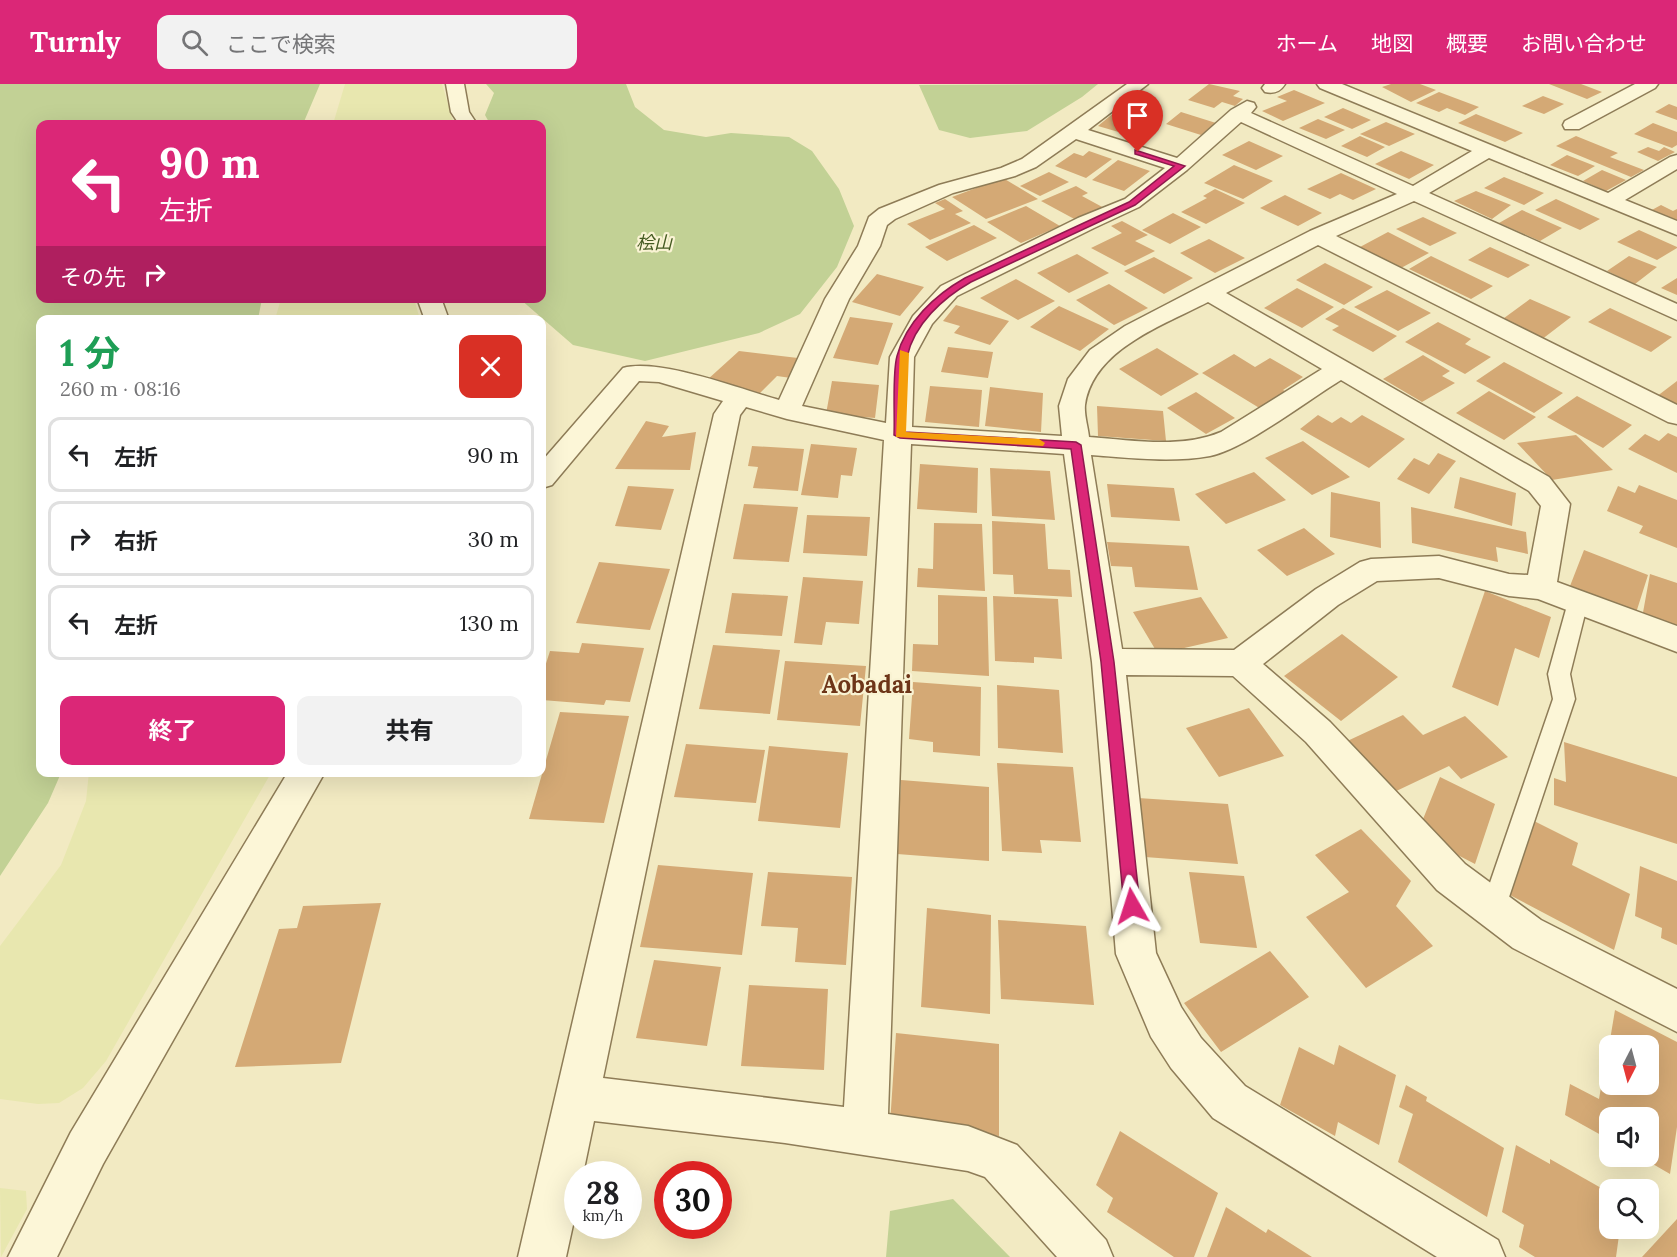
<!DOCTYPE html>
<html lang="ja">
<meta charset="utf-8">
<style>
:root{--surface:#fff;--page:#f2f2f2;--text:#202124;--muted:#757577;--line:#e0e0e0;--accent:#db2777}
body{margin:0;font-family:Lora,"Noto Sans JP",serif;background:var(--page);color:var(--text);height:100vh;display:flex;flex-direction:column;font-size:22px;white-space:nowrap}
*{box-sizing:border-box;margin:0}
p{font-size:20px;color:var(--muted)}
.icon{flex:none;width:33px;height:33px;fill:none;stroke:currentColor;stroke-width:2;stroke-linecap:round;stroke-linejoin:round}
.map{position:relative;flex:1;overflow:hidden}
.sheet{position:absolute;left:36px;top:231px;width:510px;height:462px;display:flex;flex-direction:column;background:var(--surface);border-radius:12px;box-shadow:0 6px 24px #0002}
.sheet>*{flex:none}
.hud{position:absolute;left:36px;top:36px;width:510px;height:183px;border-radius:12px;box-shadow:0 6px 24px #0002;background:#db2777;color:#fff;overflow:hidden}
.needle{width:39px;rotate:186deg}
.buttons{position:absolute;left:1599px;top:951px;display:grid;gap:12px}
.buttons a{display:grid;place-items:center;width:60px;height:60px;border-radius:12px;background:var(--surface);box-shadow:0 6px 24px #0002;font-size:30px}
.speed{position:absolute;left:564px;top:1077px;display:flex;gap:12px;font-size:30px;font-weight:700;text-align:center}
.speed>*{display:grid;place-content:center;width:78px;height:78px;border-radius:50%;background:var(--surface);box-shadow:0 6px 24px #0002;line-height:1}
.speed small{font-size:15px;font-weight:400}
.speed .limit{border:9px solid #d22;background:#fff;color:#111}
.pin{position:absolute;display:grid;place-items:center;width:51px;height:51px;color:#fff;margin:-62px -26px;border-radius:50% 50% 50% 0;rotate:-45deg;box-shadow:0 0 6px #0007}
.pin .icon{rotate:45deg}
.me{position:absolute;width:66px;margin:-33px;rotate:354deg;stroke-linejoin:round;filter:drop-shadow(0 0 4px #0008)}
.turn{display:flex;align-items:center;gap:21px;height:126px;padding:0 24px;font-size:27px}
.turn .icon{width:78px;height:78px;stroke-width:2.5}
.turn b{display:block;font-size:42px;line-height:51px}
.then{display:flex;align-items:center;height:57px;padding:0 24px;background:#0003;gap:12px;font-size:22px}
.round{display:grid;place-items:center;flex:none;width:63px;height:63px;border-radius:12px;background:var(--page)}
.head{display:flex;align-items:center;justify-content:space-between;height:102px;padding:0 24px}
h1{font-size:36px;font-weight:700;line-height:45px;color:#1e9e55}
.button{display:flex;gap:12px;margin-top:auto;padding:12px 24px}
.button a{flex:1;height:69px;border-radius:12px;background:var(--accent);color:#fff;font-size:24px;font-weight:700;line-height:69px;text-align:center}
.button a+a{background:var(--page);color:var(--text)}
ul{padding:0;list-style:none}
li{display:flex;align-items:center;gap:18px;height:75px;margin:0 12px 9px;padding:0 12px;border:3px solid var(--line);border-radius:12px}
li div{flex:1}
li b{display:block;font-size:22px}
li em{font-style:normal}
header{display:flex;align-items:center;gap:36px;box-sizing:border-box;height:84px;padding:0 30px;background:var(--accent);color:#fff}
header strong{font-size:28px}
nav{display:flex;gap:33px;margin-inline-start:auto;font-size:21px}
.search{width:420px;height:54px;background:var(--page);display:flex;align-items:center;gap:15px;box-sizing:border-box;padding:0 21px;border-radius:12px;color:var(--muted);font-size:22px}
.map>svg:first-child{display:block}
.farmland{fill:#e8e7af}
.green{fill:#c2d195}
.building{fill:#d4a975}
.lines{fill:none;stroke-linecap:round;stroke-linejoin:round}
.service-casing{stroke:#8e7c57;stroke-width:3}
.minor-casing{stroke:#8e7c57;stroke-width:3}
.service{fill:#fcf6d7;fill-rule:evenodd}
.minor{fill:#fcf6d7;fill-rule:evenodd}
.route{fill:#db2777;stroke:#8e194d;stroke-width:1.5}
.slow{fill:#f59e0b}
.labels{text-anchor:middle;stroke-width:4.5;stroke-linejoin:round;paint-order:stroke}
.far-park-label{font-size:18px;font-style:italic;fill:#455b22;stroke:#f9f3d3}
.quarter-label{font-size:24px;font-weight:bold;fill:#6d3518;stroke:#f9f3d3}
</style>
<header>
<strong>Turnly</strong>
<div class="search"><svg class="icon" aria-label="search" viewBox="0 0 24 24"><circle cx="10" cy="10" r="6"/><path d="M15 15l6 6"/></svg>ここで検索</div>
<nav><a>ホーム</a><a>地図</a><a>概要</a><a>お問い合わせ</a></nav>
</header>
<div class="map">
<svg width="1677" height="1173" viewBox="0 0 1677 1173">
<rect width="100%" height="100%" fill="#f2eac2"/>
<path class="farmland" d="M345 0H442L454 40H333Z
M281 215H414L420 235H275Z
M89 688 271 689 106 977 83 1004 59 1019 38 1020 0 1015V862L61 781 86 717Z
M0 1104 26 1107 27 1125 1 1173Z"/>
<path class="green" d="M0 0H320L303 40H40V214L262 215 258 235 40 236V688L61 689 48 719 0 792Z
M486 0H626L635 23 664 46 706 53 731 49 789 53 812 67 839 105 854 142 837 183 800 230 759 249 645 277 573 261 520 215 542 214V40H490L485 31 494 9Z
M1098 0 1082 13 1027 47 970 54 939 46 919 1Z
M953 1115 1010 1173H886L890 1127Z"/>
<path class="building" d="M1209 0 1240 7 1233 12 1243 15 1235 22 1222 18 1214 24 1188 16Z
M1391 0H1420L1436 6 1411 18 1382 3Z
M1549 0H1581L1602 8 1587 15Z
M1294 6 1325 19 1283 37 1262 27 1287 17 1277 13Z
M1439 8 1479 23 1465 31 1447 24 1439 28 1416 19Z
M1543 12 1564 20 1544 30 1522 22Z
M1669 20 1677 23V36L1655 28Z
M1343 24 1371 36 1352 45 1324 33Z
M1116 27 1156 39 1139 54 1098 42Z
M1181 28 1216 39 1201 51 1166 40Z
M1476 30 1523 49 1505 58 1458 39Z
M1318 35 1345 46 1326 55 1299 44Z
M1386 38 1415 50 1389 62 1360 50Z
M1653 39 1677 48V61L1672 64 1634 50Z
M1360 52 1385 63 1367 73 1341 62Z
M1576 52 1618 69 1610 73 1644 86 1631 93 1556 62Z
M1249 57 1283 72 1256 86 1222 71Z
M1648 63 1659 67 1664 63 1675 68 1658 77 1637 68Z
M1089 67 1112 75 1086 94 1055 82 1074 69 1083 72Z
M1401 67 1434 81 1409 95 1375 80Z
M1567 71 1595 82 1578 92 1550 81Z
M1118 76 1150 87 1124 107 1092 96Z
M1234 81 1273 97 1243 115 1204 99Z
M1602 86 1626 96 1606 107 1583 97Z
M1049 88 1069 98 1040 112 1020 102Z
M1341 89 1376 105 1353 116 1340 110 1330 115 1307 105Z
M1504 93 1544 109 1524 121 1484 104Z
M1003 94 1038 115 986 135 952 113Z
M1076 102 1088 109 1082 112 1106 125 1078 137 1041 117Z
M1215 105 1245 119 1206 140 1181 128 1207 114 1203 112Z
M1476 107 1511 121 1492 135 1454 117Z
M1285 111 1322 129 1298 142 1260 124Z
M945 115 963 127 955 130 971 139 930 156 907 140 945 125 935 119Z
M1556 115 1600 135 1580 146 1535 126Z
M1661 121 1673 127 1677 125V138L1650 127Z
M1026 122 1060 142 1021 159 987 138Z
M1522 126 1562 144 1540 157 1499 139Z
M1173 129 1201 143 1170 160 1142 146Z
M1423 133 1457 149 1430 162 1396 145Z
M1122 137 1148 151 1135 157 1155 167 1125 182 1091 164 1122 149 1111 142Z
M974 141 997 154 947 177 925 163Z
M1639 146 1677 163V164L1657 176 1617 158Z
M1388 148 1429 169 1401 184 1360 163Z
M1209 155 1245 174 1215 189 1180 169Z
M1490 163 1530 181 1508 194 1468 176Z
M1077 170 1109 189 1069 209 1037 189Z
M1431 172 1493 202 1471 215 1409 185Z
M1629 172 1657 183 1635 200 1607 187Z
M1154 173 1193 194 1164 210 1124 187Z
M1325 179 1373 203 1344 221 1296 196Z
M877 190 924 203 900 232 852 218Z
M1677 194V211L1661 204Z
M1016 195 1055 217 1018 236 980 214Z
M1109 200 1148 224 1114 241 1076 216Z
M1297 204 1334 223 1302 244 1264 224Z
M1387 206 1431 229 1398 247 1354 223Z
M1530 215 1571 233 1541 256 1500 237Z
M956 221 1009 237 990 261 954 249 960 242 943 237Z
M1059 222 1109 245 1080 267 1030 243Z
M1343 224 1397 252 1373 268 1332 246 1339 242 1325 235Z
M1610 224 1672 253 1651 268 1588 238Z
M850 233 893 239 878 281 833 274Z
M1438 238 1471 255 1465 260 1491 273 1465 290 1405 258Z
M948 263 993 268 988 294 941 288Z
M1157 264 1199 290 1161 312 1119 285Z
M739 267 798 274 791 294 777 292 755 314 707 296Z
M1234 270 1255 283 1270 274 1303 293 1283 306 1287 308 1261 325 1202 289Z
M1423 271 1450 287 1442 292 1455 299 1422 318 1383 295Z
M1504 278 1563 309 1534 329 1476 297Z
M832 297 879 301 875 334 826 330Z
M1677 297V324L1656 313Z
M930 302 982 306 979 343 925 338Z
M990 303 1043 309 1041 348 985 342Z
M1489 307 1536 333 1504 356 1456 329Z
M1196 308 1235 334 1206 350 1167 324Z
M1577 312 1632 341 1603 364 1547 333Z
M1097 322 1163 327 1166 357 1098 352Z
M1318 331 1332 339 1341 333 1351 339 1362 331 1405 355 1369 384 1300 345Z
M646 337 669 342 662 353 696 348 690 386 615 385Z
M1668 349 1677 353V389L1628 365 1645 350 1659 357Z
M1576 351 1613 386 1552 396 1517 359Z
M1303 357 1350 393 1312 411 1265 374Z
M811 360 857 364 852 392 841 391 838 414 801 411Z
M752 362 804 365 798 407 753 404 758 383 748 382Z
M1438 369 1456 377 1429 410 1397 395 1414 374 1429 381Z
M920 380 978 384 977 429 917 425Z
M990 384 1050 387 1055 436 992 432Z
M1254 388 1286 416 1226 440 1195 410Z
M1460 393 1516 409 1512 442 1454 424Z
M1107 400 1174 404 1180 437 1111 433Z
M1639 401 1677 416V464L1639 449 1643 442 1607 427 1618 402 1635 409Z
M628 402 674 405 661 446 615 442Z
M1331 408 1380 418 1381 464 1330 453Z
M744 420 798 423 789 478 733 475Z
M1411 423 1526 448 1528 470 1496 463 1498 478 1412 459Z
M807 431 870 433 867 472 803 469Z
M992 437 1045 440 1048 485 1070 486 1072 513 1014 510 1013 491 993 490Z
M934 439 982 440 985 507 917 503 918 484 933 485Z
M1304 444 1335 470 1287 492 1257 466Z
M1107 458 1189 462 1198 506 1135 503 1132 483 1111 482Z
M1584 466 1648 491 1636 529 1570 502Z
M599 478 670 485 650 546 576 539Z
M1650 490 1677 499V546L1642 534Z
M803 493 863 497 859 540 826 538 822 561 794 559Z
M1485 507 1551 533 1539 574 1515 564 1498 622 1452 603Z
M732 509 788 512 782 552 725 549Z
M938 511 987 513 989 592 912 587 913 560 938 561Z
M993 512 1058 515 1062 575 1034 573V579L995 577Z
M1201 513 1228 554 1158 570 1133 528Z
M1342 550 1398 593 1341 637 1284 592Z
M582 559 644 564 630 618 606 616 604 621 542 616V592L550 567 579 569Z
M713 561 780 566 770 630 699 625Z
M785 577 866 582 860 642 777 636Z
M913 598 981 603 980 672 933 668V658L909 655Z
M997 601 1059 606 1063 669 998 664Z
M1249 624 1284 672 1219 693 1186 644Z
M560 628 629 632 604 739 529 735Z
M1403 631 1423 651 1465 632 1508 673 1461 695 1449 682 1390 710 1343 659Z
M1564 658 1677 693V760L1554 721V694L1566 698Z
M686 660 765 666 756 719 674 713Z
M769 662 848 669 840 744 758 737Z
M997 679 1073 683 1081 758 1040 756 1042 769 1002 767Z
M1440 693 1495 720 1475 780 1417 750Z
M901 696 989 703V777L897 770Z
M1138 714 1228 720 1238 780 1145 773Z
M1534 737 1578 759 1572 781 1630 810 1614 866 1508 810Z
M1361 745 1411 797 1396 822 1433 862 1366 904 1306 833 1349 808 1315 771Z
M658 781 753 789 742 871 640 863Z
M1640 782 1677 797V861L1661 854 1662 844 1635 832Z
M768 788 852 793 846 881 795 878 798 844 761 842Z
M1189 788 1244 792 1257 864 1200 859Z
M381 819 341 979 235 983 279 845 297 844 303 822Z
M927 824 991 831 990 930 921 923Z
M998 836 1086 842 1094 921 1001 915Z
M1270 867 1309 913 1221 968 1184 919Z
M654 876 721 883 707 962 636 954Z
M749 901 828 905 824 986 741 982Z
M1615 926 1677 958V1043L1670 1090 1639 1072H1648V1034H1610V1056L1565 1031 1570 1000 1599 1015 1608 963 1610 1000H1648V962H1609Z
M896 949 999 960V1052L890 1040Z
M1339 961 1396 991 1379 1061 1338 1038 1335 1052 1280 1021 1299 963 1334 981Z
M1406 1001 1427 1013 1426 1017 1504 1064 1487 1133 1398 1078 1413 1030 1399 1023Z
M1120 1047 1218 1109 1194 1173H1174L1107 1128 1113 1114 1096 1101Z
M1516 1061 1550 1080V1075L1610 1109V1144H1620L1616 1173H1535L1519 1163 1524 1141 1502 1128Z
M1226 1123 1266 1149 1268 1145 1312 1173H1207Z
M1677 1135V1173H1642Z"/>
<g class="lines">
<g class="service-casing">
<path id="service" d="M1578 510 1585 513 1588 518 1570 590 1575 615 1505 825 1502 833 1493 837 1484 833 1481 825 1553 615 1548 590 1568 518 1571 513Z"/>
</g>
<g class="minor-casing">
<path id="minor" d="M446 0H464L469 28 477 40H459L451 28Z
M1127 0H1148L1088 46 1177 74 1231 26 1247 17 1254 19 1256 23 1251 29 1413 102 1472 67 1320 4 1317 0H1342L1608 109 1670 73 1677 71V85L1625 116 1677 137V151L1489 74 1429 109 1677 220V236L1414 117 1336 152 1677 321V340L1668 338 1318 161 1226 209 1549 393 1570 420 1557 498 1677 542V568L1538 515 1509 512 1439 494 1377 497 1338 521 1263 580 1330 638 1465 780 1541 836 1677 905V948L1513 864 1437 806 1306 658 1233 592 1126 591 1156 869 1181 923 1201 954 1245 1002 1498 1156 1505 1173H1437L1213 1034 1171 984 1151 953 1116 870 1092 578 1064 370 911 360 888 1030 968 1042 1017 1061 1106 1156 1113 1173H1057L985 1093 968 1087 785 1059 594 1037 583 1090H578V1118L566 1173H518L714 330 723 317 659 298 639 297 552 401 542 404V377L623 284C660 274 740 305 779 316L825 215 858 162 869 133 879 125 939 101 1001 84 1022 75ZM1241 38 1397 110 1310 147 1200 203 1125 242 1090 266 1068 295 1059 322 1062 352 912 343 914 273 932 240 957 212 1094 144 1139 123 1187 86ZM1076 55 1165 84 1125 115 1078 134 941 202 913 232 890 273 886 339 802 322 849 215 880 162 887 141 895 135 953 109 1015 92 1036 83ZM1208 218 1322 285 1221 348C1181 365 1132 356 1089 353 1088 343 1084 331 1085 321 1093 265 1164 241 1208 218ZM1341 296 1529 407 1541 422 1528 491 1509 490 1439 472 1371 475 1360 478 1316 505 1234 566 1122 565 1091 371C1131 374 1171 379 1210 372 1245 365 1308 316 1341 296ZM746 323 787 335 884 356 844 1023 603 994 740 331Z
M1265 0H1285C1280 8 1274 10 1265 8L1262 4Z
M1635 0H1658L1655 4 1579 45H1565L1563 41 1565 37Z
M417 214H441L449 236H425Z
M288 688H325L103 1080 57 1173H8L71 1048Z"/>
</g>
<use href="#service" class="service"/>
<use href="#minor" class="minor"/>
</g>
<path class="route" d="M1135 66 1185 82 1135 121 971 198C943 214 914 240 907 273 903 295 906 325 905 348L1076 358 1081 361 1114 578 1140 822 1137 828 1132 830 1126 828 1124 822 1101 578 1071 365 900 354 894 351C895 331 892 290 897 272 906 238 935 211 965 194L1129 118 1174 82 1135 70Z"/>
<path class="slow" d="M900 266 909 269 906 348 1039 355 1045 359 1043 362 896 353Z"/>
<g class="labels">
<g class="far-park-label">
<text x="654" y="165">桧山</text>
</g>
<g class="quarter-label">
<text x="867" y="609">Aobadai</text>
</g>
</g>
</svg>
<div class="buttons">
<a><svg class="needle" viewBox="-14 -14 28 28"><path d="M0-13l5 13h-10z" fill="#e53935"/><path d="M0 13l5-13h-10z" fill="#757577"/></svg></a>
<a><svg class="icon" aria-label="sound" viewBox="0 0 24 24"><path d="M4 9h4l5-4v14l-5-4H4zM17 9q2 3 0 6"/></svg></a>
<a><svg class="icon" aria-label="search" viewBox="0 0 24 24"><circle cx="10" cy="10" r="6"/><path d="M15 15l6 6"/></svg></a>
</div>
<div class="speed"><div>28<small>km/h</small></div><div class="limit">30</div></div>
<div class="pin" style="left:1138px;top:68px;background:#d93025"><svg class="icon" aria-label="arrive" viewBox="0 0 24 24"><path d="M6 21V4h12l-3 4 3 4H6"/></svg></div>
<svg class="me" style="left:1132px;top:822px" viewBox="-20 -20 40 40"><path d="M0-17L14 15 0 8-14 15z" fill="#db2777" stroke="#fff" stroke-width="4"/></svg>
<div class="hud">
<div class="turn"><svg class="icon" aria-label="left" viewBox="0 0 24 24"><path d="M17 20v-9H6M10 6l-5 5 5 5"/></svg><div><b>90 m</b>左折</div></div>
<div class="then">その先<svg class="icon" aria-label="right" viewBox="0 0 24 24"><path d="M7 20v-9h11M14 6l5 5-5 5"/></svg></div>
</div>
<section class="sheet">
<div class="head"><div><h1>1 分</h1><p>260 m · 08:16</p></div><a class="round" style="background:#d93025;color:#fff"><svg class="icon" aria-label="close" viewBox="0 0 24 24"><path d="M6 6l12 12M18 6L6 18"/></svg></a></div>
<ul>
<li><svg class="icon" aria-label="left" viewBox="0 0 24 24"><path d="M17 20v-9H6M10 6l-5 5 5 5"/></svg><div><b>左折</b></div><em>90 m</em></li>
<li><svg class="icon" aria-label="right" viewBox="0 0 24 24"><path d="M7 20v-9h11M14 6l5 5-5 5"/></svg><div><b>右折</b></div><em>30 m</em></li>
<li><svg class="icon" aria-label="left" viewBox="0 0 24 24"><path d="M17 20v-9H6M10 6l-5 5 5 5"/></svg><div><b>左折</b></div><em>130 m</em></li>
</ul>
<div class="button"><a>終了</a><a>共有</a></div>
</section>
</div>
